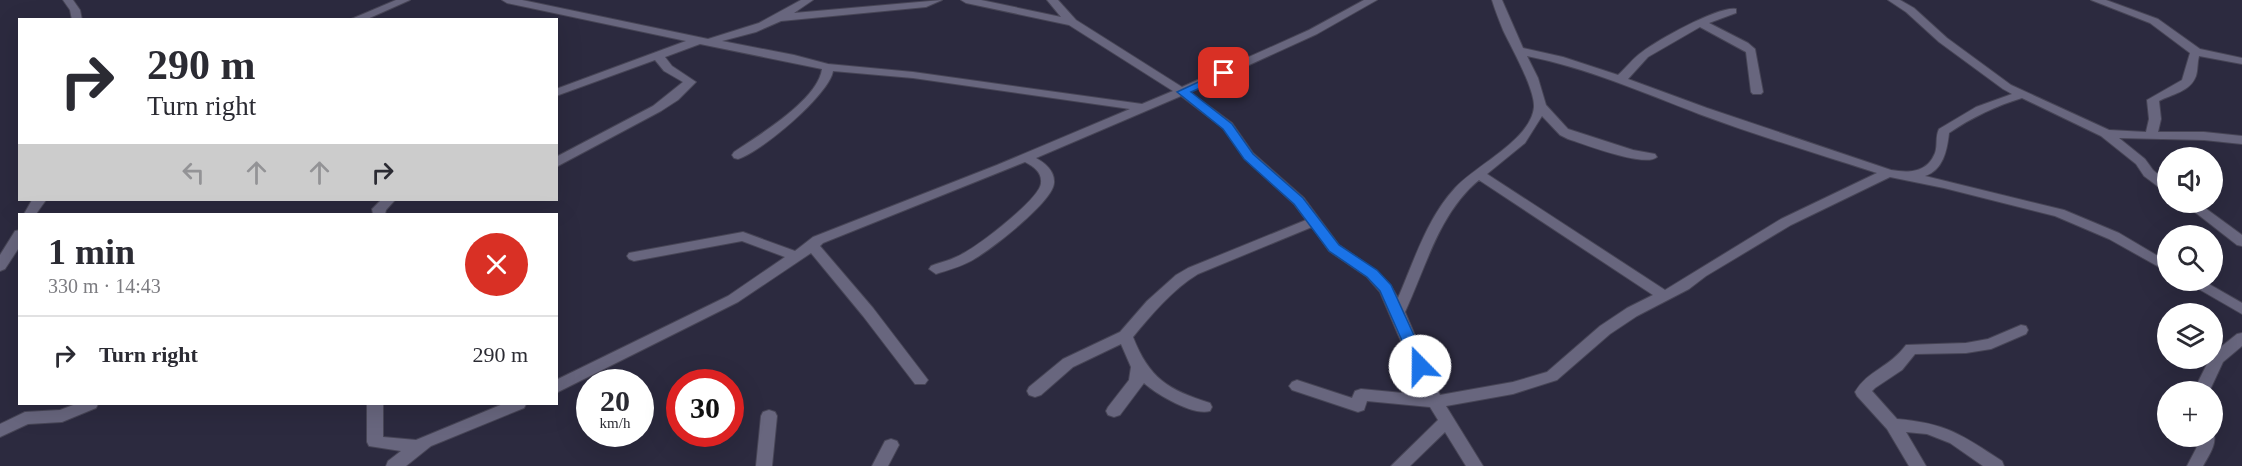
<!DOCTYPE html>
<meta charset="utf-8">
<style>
:root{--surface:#fff;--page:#f7f7f7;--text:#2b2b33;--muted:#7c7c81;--line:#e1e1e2}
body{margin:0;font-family:Georgia,serif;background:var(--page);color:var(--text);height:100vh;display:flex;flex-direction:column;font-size:22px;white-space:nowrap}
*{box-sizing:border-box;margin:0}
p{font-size:20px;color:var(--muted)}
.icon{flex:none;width:33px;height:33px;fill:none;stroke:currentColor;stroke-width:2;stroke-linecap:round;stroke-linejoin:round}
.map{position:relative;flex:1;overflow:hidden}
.side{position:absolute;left:18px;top:213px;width:540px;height:192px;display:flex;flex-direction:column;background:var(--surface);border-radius:0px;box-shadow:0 6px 24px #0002}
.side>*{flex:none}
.hud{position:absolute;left:18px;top:18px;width:540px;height:183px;border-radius:0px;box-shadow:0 6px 24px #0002;background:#fff;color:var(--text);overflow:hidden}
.controls{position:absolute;left:2157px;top:147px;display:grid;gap:12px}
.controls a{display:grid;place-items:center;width:66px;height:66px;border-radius:50%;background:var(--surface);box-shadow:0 6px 24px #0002;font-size:30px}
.speed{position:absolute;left:576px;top:369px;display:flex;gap:12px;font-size:30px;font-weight:700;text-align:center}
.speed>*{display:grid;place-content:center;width:78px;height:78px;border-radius:50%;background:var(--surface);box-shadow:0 6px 24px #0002;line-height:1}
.speed small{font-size:15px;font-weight:400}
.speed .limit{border:9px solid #d22;background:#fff;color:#111}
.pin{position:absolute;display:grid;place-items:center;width:51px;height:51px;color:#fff;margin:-26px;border-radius:12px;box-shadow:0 3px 9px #0006}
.me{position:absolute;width:66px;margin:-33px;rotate:338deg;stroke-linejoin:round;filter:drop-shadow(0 0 4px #0008)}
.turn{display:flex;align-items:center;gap:21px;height:126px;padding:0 30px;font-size:27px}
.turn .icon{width:78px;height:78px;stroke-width:2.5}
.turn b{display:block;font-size:42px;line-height:51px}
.lanes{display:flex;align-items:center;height:57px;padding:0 30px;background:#0003;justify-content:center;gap:30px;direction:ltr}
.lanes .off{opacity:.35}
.round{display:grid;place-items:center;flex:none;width:63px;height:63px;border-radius:32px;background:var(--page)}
.overview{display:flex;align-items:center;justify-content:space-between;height:102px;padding:0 30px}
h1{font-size:36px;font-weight:800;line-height:45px}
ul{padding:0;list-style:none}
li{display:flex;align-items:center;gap:18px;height:78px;padding:0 30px;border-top:2px solid var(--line)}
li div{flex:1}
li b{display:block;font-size:22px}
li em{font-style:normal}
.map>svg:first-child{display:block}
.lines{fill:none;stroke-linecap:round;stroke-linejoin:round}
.minor-casing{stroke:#474556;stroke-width:2}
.minor{fill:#68667e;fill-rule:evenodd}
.route{fill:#1a73e8;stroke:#114b97;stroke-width:1.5}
</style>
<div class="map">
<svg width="2242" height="466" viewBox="0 0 2242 466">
<rect width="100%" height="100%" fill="#2c2a3f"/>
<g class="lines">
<g class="minor-casing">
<path id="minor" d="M63 0H73L80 10 82 20H72L70 10Z
M396 0H410L365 20H349Z
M502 0H522L708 39 759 23 801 0H813L794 13 942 0 926 7 781 21 756 32 722 41 794 55 828 64 913 72 1142 104 1173 91 1069 25 966 3 961 0H981L1061 17 1047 0H1058L1076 20 1182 87 1309 30 1364 0H1377L1317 34 1190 92 1232 123 1253 153 1304 198 1339 245 1377 271 1391 286 1398 298C1414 261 1427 218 1455 188 1476 165 1531 140 1534 107 1535 89 1511 47 1503 30 1499 20 1495 10 1492 0H1502L1523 48 1563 57 1618 75C1626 68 1633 58 1642 52 1658 40 1718 6 1736 9V13L1709 23 1748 43 1755 49 1763 92 1761 94H1753L1751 92 1746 52 1700 27 1648 57 1628 79 1707 108 1891 170C1909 173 1927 173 1935 153 1938 145 1935 137 1939 129L1976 107 2012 94 2003 89 1939 42 1906 12 1888 0H1900L1914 8 1947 38 2011 85 2109 130 2146 132 2149 119 2147 100 2182 80 2190 53 2150 23 2091 0H2106L2158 19 2200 49 2242 58V64L2199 56C2197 63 2198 70 2196 76 2190 92 2172 94 2159 101L2161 119 2158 132H2204L2242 136V144L2204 140 2119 138 2145 159 2153 170 2168 183V194L2144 176 2136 164 2101 136 2022 98C1995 106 1971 118 1949 133 1947 151 1943 170 1925 176L2064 210 2119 233 2168 262V272L2109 239 2055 216 1944 188 1890 177 1791 225 1706 276 1689 289 1637 316 1610 334 1557 380 1513 394 1446 406 1483 466H1466L1445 432 1410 466H1391L1438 420 1430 407 1367 401 1364 410 1358 412 1292 390 1289 386 1292 382 1297 380 1352 398 1355 391 1361 389 1424 395 1380 292 1367 277 1329 251 1312 227 1198 274C1172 290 1152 314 1133 337 1149 378 1168 390 1210 403L1212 407 1210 411C1193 416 1156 394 1144 383L1120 415 1114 417 1108 415 1106 411 1108 407 1129 380 1131 367 1121 344 1073 367 1041 395 1035 397 1029 395 1027 391 1029 387 1063 359 1120 332 1147 301 1176 275 1188 268 1306 220 1294 204 1245 159 1224 129 1181 96 1036 158C1045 163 1055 171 1054 183 1053 202 989 251 971 261 960 267 948 270 936 274L929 269 931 266C941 262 952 260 962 254 978 246 1040 199 1041 183 1042 172 1034 167 1025 162L823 243 820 246 873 308 925 376 928 380 925 384H915L863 316 811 253 738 302 556 393V380L728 296 785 257 742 241 634 261 629 259 627 256 629 253 743 232 795 251 813 237 997 165 1130 109 913 78 833 71C830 94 760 153 738 159L734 158 732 155 734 152C759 135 818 100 822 69L700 44 665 57 672 66 696 82 678 100 661 111 556 167V157L653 106 683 82 664 71 655 60 556 96V89L686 41 507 3ZM1527 56C1587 68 1642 92 1699 114 1758 136 1818 154 1877 173L1781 219 1665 290 1487 174 1525 143 1542 116 1560 135 1568 139C1584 144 1645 168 1657 157L1655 154 1633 150 1568 129 1546 105 1538 78ZM1479 180 1653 295 1627 308 1600 326 1547 372 1513 382 1440 395 1405 312C1426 267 1439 213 1479 180Z
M32 200H46L36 214H24Z
M381 200H395L386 210 385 214H373L372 209Z
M2182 202H2197L2242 235V246L2237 245Z
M20 230V246L5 269 0 271V255L15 231Z
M2183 280H2202L2242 303V314Z
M2021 325 2026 326 2028 330 2026 334 1991 349 1966 353 1915 354 1902 370 1875 388 1872 391 1897 419C1946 423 1962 435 2002 461L2004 466H1983L1950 443 1927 434 1906 432 1926 466H1909L1887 429 1857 396 1855 392C1868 370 1889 368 1906 345L1966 343 1988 339Z
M2242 333V346L2223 362 2209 392H2193L2210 358H2212V354L2237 334Z
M76 404H98L96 408 62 422 28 424 0 437V424L25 412 60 410Z
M367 404H383V437L416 440 503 404H526L524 408 431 446 406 466H386L388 461 401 451 369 446 367 442Z
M769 410 775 412 777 416 772 466H756L761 416 763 412Z
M2213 432C2218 443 2209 455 2203 466H2187L2198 445 2199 436H2212Z
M891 439 897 441 899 445 888 466H872L885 441Z"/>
</g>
<use href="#minor" class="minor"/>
</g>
<path class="route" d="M1224 70 1229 73 1228 76 1191 92 1232 124 1253 154 1303 198 1339 245 1377 270 1391 285 1428 366 1426 370H1415L1380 291 1367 277 1329 251 1294 204 1244 159 1223 129 1177 92Z"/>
</svg>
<div class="controls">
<a><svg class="icon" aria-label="sound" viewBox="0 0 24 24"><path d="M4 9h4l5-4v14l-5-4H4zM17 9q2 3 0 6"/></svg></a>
<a><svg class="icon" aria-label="search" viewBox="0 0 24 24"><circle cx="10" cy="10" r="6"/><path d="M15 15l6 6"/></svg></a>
<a><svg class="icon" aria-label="layers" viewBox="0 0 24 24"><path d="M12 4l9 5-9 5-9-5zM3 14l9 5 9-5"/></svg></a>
<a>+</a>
</div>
<div class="speed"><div>20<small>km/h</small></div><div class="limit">30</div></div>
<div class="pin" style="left:1224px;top:73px;background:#d93025"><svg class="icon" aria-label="arrive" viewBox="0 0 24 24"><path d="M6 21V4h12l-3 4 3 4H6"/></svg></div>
<svg class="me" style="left:1420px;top:366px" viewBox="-20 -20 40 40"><circle r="19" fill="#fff"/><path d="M0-13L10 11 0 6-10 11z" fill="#1a73e8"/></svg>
<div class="hud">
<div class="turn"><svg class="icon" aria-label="right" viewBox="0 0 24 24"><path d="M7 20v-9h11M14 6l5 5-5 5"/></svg><div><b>290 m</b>Turn right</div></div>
<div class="lanes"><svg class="icon off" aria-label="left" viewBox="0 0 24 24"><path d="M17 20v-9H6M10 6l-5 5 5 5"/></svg><svg class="icon off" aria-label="ahead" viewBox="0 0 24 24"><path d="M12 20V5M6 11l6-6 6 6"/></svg><svg class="icon off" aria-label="ahead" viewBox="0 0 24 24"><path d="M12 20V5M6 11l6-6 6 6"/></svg><svg class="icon" aria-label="right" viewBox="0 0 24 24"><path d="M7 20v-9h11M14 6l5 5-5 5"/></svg></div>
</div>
<section class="side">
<div class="overview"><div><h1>1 min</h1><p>330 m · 14:43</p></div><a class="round" style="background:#d93025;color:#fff"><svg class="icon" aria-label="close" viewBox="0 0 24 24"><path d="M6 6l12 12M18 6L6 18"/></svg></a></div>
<ul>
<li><svg class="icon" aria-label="right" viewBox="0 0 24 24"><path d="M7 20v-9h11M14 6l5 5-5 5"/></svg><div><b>Turn right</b></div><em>290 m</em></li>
</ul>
</section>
</div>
